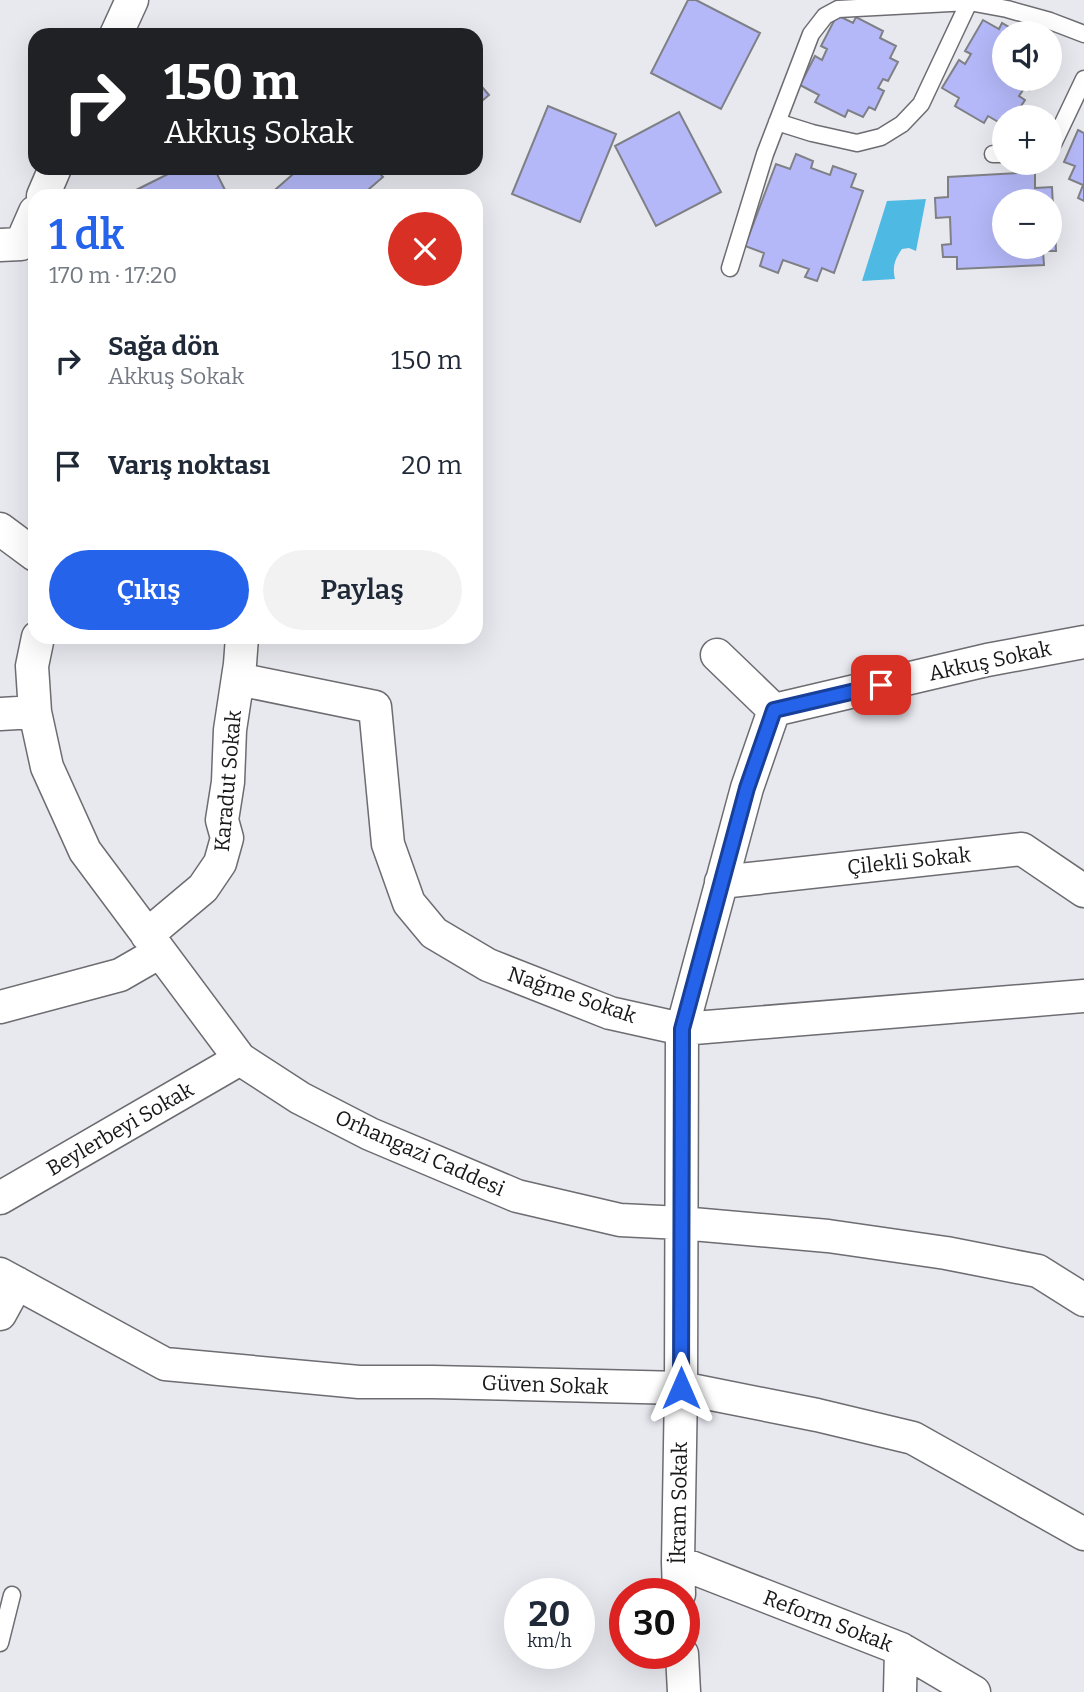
<!DOCTYPE html>
<html lang="tr">
<meta charset="utf-8">
<style>
:root{--surface:#fff;--page:#f2f2f3;--text:#1f2937;--muted:#747a83;--accent:#2563eb}
body{margin:0;font-family:Bitter,serif;background:var(--page);color:var(--text);height:100vh;display:flex;flex-direction:column;font-size:26px;white-space:nowrap}
*{box-sizing:border-box;margin:0}
p{font-size:23px;color:var(--muted)}
.icon{flex:none;width:38px;height:38px;fill:none;stroke:currentColor;stroke-width:2;stroke-linecap:round;stroke-linejoin:round}
.map{position:relative;flex:1;overflow:hidden}
.panel{position:absolute;left:28px;top:189px;width:455px;height:455px;display:flex;flex-direction:column;background:var(--surface);border-radius:21px;box-shadow:0 7px 28px #0002}
.panel>*{flex:none}
.hud{position:absolute;left:28px;top:28px;width:455px;height:147px;border-radius:21px;box-shadow:0 7px 28px #0002;background:#202124;color:#fff;overflow:hidden}
.tools{position:absolute;left:992px;top:21px;display:grid;gap:14px}
.tools a{display:grid;place-items:center;width:70px;height:70px;border-radius:50%;background:var(--surface);box-shadow:0 7px 28px #0002;font-size:35px}
.speed{position:absolute;left:504px;top:1578px;display:flex;gap:14px;font-size:35px;font-weight:700;text-align:center}
.speed>*{display:grid;place-content:center;width:91px;height:91px;border-radius:50%;background:var(--surface);box-shadow:0 7px 28px #0002;line-height:1}
.speed small{font-size:18px;font-weight:400}
.speed .limit{border:10px solid #d22;background:#fff;color:#111}
.pin{position:absolute;display:grid;place-items:center;width:60px;height:60px;color:#fff;margin:-30px;border-radius:14px;box-shadow:0 4px 10px #0006}
.me{position:absolute;width:77px;margin:-38px;rotate:0deg;stroke-linejoin:round;filter:drop-shadow(0 0 5px #0008)}
.turn{display:flex;align-items:center;gap:24px;height:147px;padding:0 21px;font-size:32px}
.turn .icon{width:91px;height:91px;stroke-width:2.5}
.turn b{display:block;font-size:49px;line-height:60px}
.round{display:grid;place-items:center;flex:none;width:74px;height:74px;border-radius:37px;background:var(--page)}
.summary{display:flex;align-items:center;justify-content:space-between;height:119px;padding:0 21px}
h1{font-size:42px;font-weight:600;line-height:52px;color:var(--accent)}
.button{display:flex;gap:14px;margin-top:auto;padding:14px 21px}
.button a{flex:1;height:80px;border-radius:42px;background:var(--accent);color:#fff;font-size:28px;font-weight:600;line-height:80px;text-align:center}
.button a+a{background:var(--page);color:var(--text)}
ul{padding:0;list-style:none}
li{display:flex;align-items:center;gap:21px;height:105px;padding:0 21px}
li div{flex:1}
li b{display:block;font-size:26px}
li em{font-style:normal}
.map>svg:first-child{display:block}
.water{fill:#4ebae3}
.building{fill:#b4b8f8;stroke:#7f8085;stroke-width:2}
.lines{fill:none;stroke-linecap:round;stroke-linejoin:round}
.service-casing{stroke:#6c6c71;stroke-width:19}
.minor-casing{stroke:#6c6c71;stroke-width:35}
.service{stroke:#fff;stroke-width:16}
.minor{stroke:#fff;stroke-width:32}
.route-casing{stroke:#184099;stroke-width:18}
.route{stroke:#2563eb;stroke-width:12}
.labels{text-anchor:middle;stroke-width:5;stroke-linejoin:round;paint-order:stroke}
.street-label{font-size:21px;fill:#171719;stroke:#fff}
</style>
<div class="map">
<svg width="1084" height="1692" viewBox="0 0 1084 1692">
<rect width="100%" height="100%" fill="#e8e9ef"/>
<path class="water" d="M926 199 916 251 909 248 902 249C895 259 892 266 895 279L862 281 887 201Z"/>
<path class="building" d="M688 0H696L760 33 721 109 651 73Z
M837 15 853 23 856 17 883 31 880 38 896 46 890 58 898 62 888 81 883 79 878 88 884 91 875 110 869 107 863 117 848 110 845 117 815 102 819 95 800 85 815 56 822 60 827 49 821 46Z
M983 20 999 29 1002 23 1019 33H1004V79H1036L1029 90 1025 87 1019 96 1025 100 1014 117 1008 114 1004 117 1002 124 988 116 984 123 955 106 959 98 942 88 959 60 965 64 971 54 965 51Z
M476 80 489 95 476 106Z
M548 106 616 134 580 222 512 194Z
M679 112 721 192 656 226 615 146Z
M1078 130 1084 133V201L1078 198 1083 185 1069 179 1075 166 1064 162Z
M796 154 813 161 811 168 830 175 833 166 856 174 851 187 863 191 834 273 822 268 817 281 805 277 809 269 783 260 778 273 760 266 764 253 745 246 776 164 790 169Z
M180 168H214L228 196H124Z
M300 168H375L383 177 361 196H268Z
M1035 172V188L1052 187 1053 206H1050V201H1004V247H1050V226H1055L1056 251H1043L1044 265 957 269V257H943L942 245 951 244 950 217 936 218 935 198 948 197V177Z"/>
<g class="lines">
<g class="service-casing">
<path id="service" d="M777 122 812 133 857 143 881 137 902 124 921 104 969 2
M1050 147 1054 142 1084 79
M993 154H1004
M730 268 765 154 811 34 825 16 838 9 969 2 1007 9 1050 21 1084 34
M0 1643 12 1595"/>
</g>
<g class="minor-casing">
<path id="minor" d="M116 35 132 0
M43 196 55 168
M0 245 21 244 35 212
M0 529 35 555
M38 637 32 666 35 712 47 767 85 851 240 1059 300 1098 370 1134 517 1196 620 1220 681 1223 828 1236 946 1253 1038 1271 1084 1300
M717 655 774 710
M238 679 375 707 388 844 409 903 434 933 488 965 610 1013 682 1029 1084 996
M774 710 987 660 1084 642
M0 714 35 712
M721 882 1022 849 1084 891
M147 935 203 888 220 863 227 838 222 820 228 782 230 730 240 664 242 637
M0 1007 120 975 160 952
M0 1198 240 1059
M0 1274 165 1364 359 1382H433L681 1388 817 1415 913 1438 1084 1534
M0 1314 17 1283
M678 1562 901 1649 974 1692
M679 1594 678 1562 681 1388 682 1029 747 788 774 710
M682 1654 684 1692
M900 1692 901 1649"/>
</g>
<use href="#service" class="service"/>
<use href="#minor" class="minor"/>
</g>
<g class="lines">
<g class="route-casing">
<path id="route" d="M681 1388 682 1029 747 788 774 710 881 685"/>
</g>
<use href="#route" class="route"/>
</g>
<g class="labels">
<g class="street-label">
<text transform="translate(990 661) rotate(-12)" y="7">Akkuş Sokak</text>
<text transform="translate(228 781) rotate(-85)" y="7">Karadut Sokak</text>
<text transform="translate(909 861) rotate(-6)" y="7">Çilekli Sokak</text>
<text transform="translate(572 995) rotate(19)" y="7">Nağme Sokak</text>
<text transform="translate(120 1129) rotate(-30)" y="7">Beylerbeyi Sokak</text>
<text transform="translate(420 1153) rotate(24)" y="7">Orhangazi Caddesi</text>
<text transform="translate(545 1385) rotate(2)" y="7">Güven Sokak</text>
<text transform="translate(679 1503) rotate(-89)" y="7">İkram Sokak</text>
<text transform="translate(828 1621) rotate(21)" y="7">Reform Sokak</text>
</g>
</g>
</svg>
<div class="tools">
<a><svg class="icon" aria-label="sound" viewBox="0 0 24 24"><path d="M4 9h4l5-4v14l-5-4H4zM17 9q2 3 0 6"/></svg></a>
<a>+</a>
<a>−</a>
</div>
<div class="speed"><div>20<small>km/h</small></div><div class="limit">30</div></div>
<div class="pin" style="left:881px;top:685px;background:#d93025"><svg class="icon" aria-label="arrive" viewBox="0 0 24 24"><path d="M6 21V4h12l-3 4 3 4H6"/></svg></div>
<svg class="me" style="left:681px;top:1388px" viewBox="-20 -20 40 40"><path d="M0-17L14 15 0 8-14 15z" fill="#2563eb" stroke="#fff" stroke-width="4"/></svg>
<div class="hud">
<div class="turn"><svg class="icon" aria-label="right" viewBox="0 0 24 24"><path d="M7 20v-9h11M14 6l5 5-5 5"/></svg><div><b>150 m</b>Akkuş Sokak</div></div>
</div>
<section class="panel">
<div class="summary"><div><h1>1 dk</h1><p>170 m · 17:20</p></div><a class="round" style="background:#d93025;color:#fff"><svg class="icon" aria-label="close" viewBox="0 0 24 24"><path d="M6 6l12 12M18 6L6 18"/></svg></a></div>
<ul>
<li><svg class="icon" aria-label="right" viewBox="0 0 24 24"><path d="M7 20v-9h11M14 6l5 5-5 5"/></svg><div><b>Sağa dön</b><p>Akkuş Sokak</p></div><em>150 m</em></li>
<li><svg class="icon" aria-label="arrive" viewBox="0 0 24 24"><path d="M6 21V4h12l-3 4 3 4H6"/></svg><div><b>Varış noktası</b></div><em>20 m</em></li>
</ul>
<div class="button"><a>Çıkış</a><a>Paylaş</a></div>
</section>
</div>
